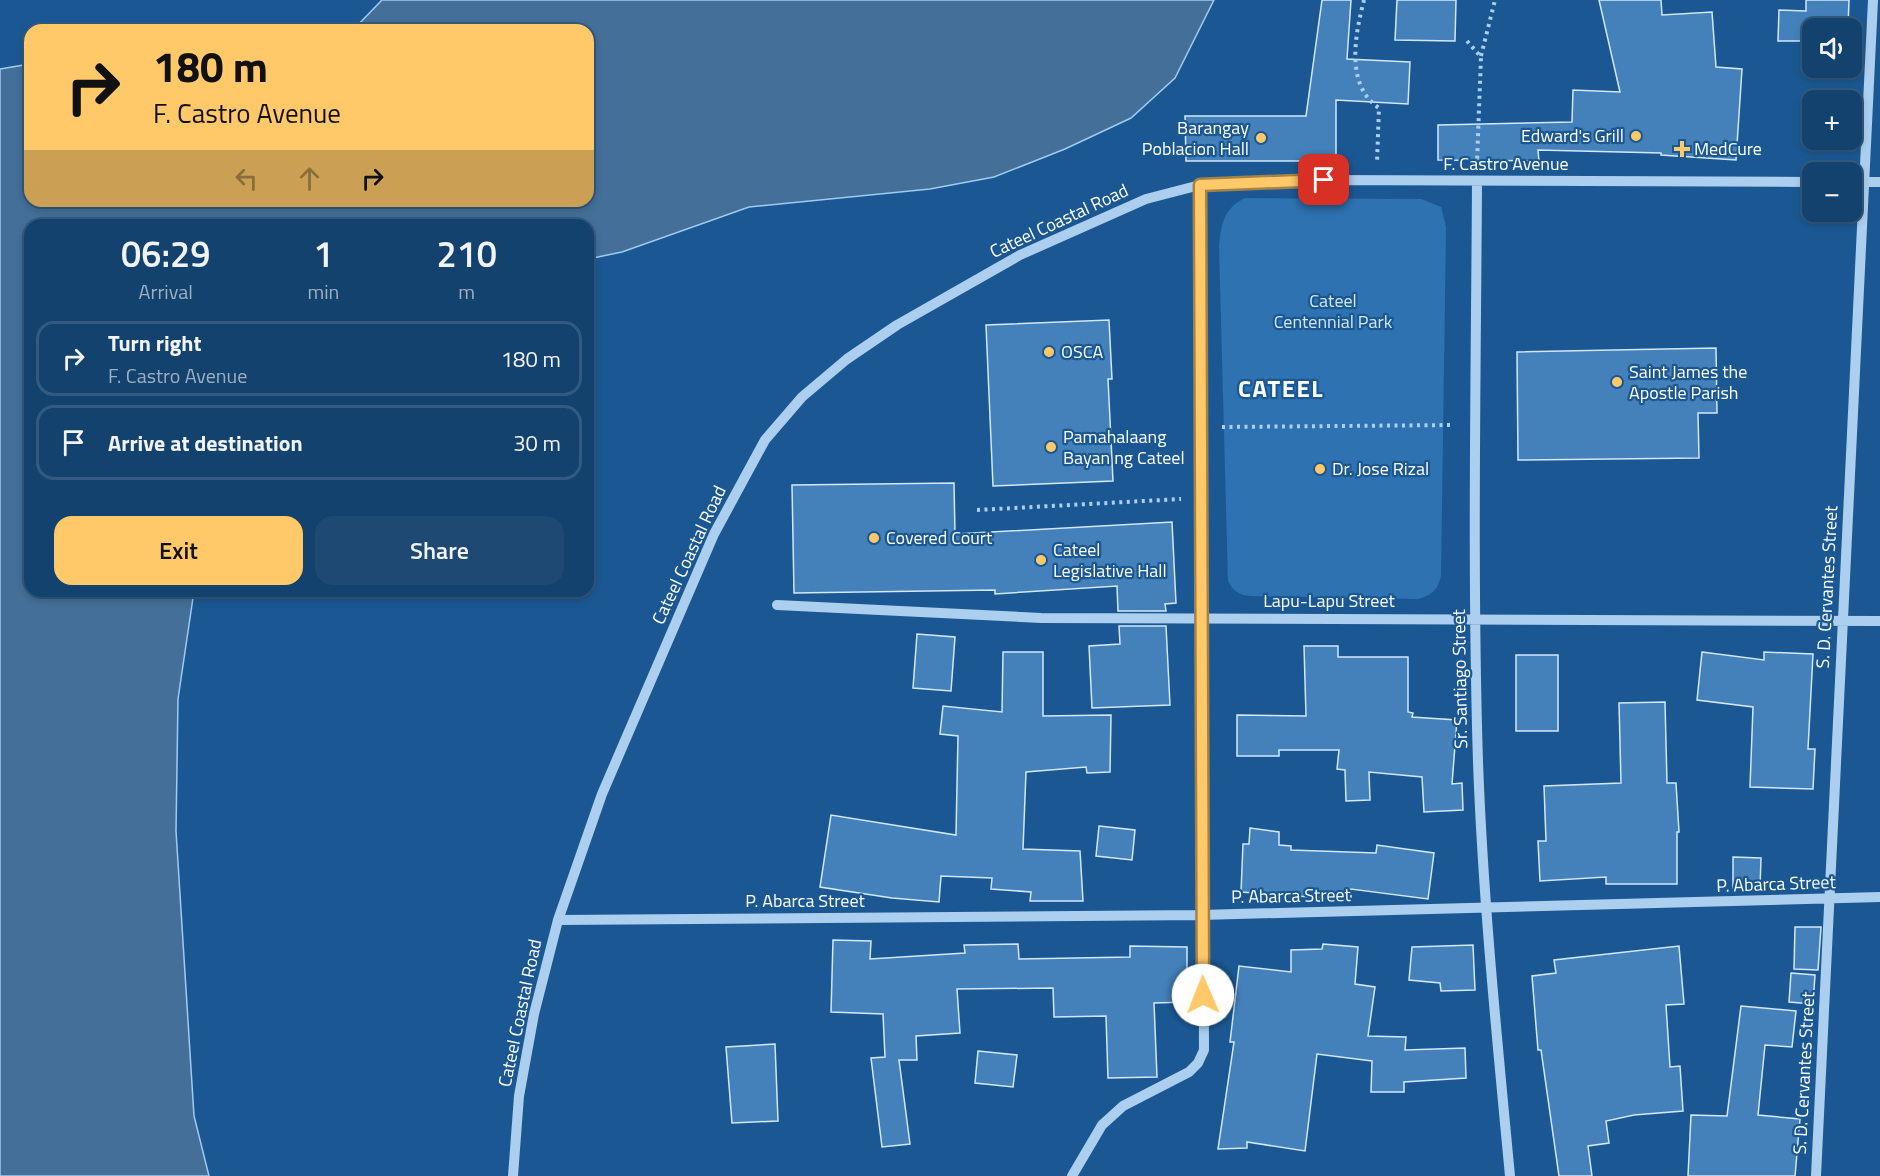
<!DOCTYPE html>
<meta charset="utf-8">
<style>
:root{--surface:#14426e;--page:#1d4973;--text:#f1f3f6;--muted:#9db0c2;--line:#335b81;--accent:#ffc96a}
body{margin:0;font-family:"Titillium Web",sans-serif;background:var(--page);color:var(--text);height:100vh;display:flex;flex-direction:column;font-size:22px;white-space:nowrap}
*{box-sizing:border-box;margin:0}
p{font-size:20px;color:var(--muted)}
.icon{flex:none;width:33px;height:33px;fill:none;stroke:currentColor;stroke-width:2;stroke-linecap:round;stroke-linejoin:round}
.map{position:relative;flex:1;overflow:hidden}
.sheet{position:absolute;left:24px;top:219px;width:570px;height:378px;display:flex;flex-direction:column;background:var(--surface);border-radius:18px;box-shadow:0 3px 9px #0003,0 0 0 2px var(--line)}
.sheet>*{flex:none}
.hud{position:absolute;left:24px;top:24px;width:570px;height:183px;border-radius:18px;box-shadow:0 3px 9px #0003,0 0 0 2px var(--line);background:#ffc96a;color:#111;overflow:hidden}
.buttons{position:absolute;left:1802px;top:18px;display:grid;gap:12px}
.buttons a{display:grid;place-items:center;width:60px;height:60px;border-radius:12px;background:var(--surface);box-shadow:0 3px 9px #0003,0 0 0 2px var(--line);font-size:30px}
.pin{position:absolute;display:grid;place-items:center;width:51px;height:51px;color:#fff;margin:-26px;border-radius:12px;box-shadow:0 3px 9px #0006}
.me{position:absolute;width:66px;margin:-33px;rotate:359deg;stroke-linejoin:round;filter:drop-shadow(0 0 4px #0008)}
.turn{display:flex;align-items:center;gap:21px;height:126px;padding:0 30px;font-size:27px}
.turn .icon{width:78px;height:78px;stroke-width:2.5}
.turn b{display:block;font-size:42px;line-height:51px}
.lanes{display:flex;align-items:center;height:57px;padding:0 30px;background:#0003;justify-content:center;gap:30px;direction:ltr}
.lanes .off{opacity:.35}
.eta{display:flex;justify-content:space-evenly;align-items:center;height:102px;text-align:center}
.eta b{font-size:36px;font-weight:600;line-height:42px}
.cta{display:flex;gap:12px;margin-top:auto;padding:12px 30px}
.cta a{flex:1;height:69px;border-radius:18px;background:var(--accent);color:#111;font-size:24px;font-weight:600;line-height:69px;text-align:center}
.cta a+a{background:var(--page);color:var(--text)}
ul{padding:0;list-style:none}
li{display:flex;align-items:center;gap:18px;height:75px;margin:0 12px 9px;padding:0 18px;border:3px solid var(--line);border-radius:18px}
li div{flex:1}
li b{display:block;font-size:22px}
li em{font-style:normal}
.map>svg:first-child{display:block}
.green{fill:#2e72b1}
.water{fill:#446f99;stroke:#9fcbf1;stroke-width:1.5}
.building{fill:#4481ba;stroke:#d2e7fb;stroke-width:1.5}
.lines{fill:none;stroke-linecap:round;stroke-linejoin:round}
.path{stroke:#accfef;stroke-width:4;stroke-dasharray:3 4.5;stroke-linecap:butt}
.minor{stroke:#accfef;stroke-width:10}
.route-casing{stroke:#a68345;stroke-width:15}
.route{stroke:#ffc96a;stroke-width:10}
.poi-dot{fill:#ffc96a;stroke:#1b5893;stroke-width:2}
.labels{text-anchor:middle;stroke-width:4.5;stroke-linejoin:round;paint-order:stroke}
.poi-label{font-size:18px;fill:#fff;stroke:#1b5893;text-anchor:start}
.street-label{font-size:18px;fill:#fff;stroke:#1b5893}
.park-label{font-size:18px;fill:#d2e7fb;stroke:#1b5893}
.district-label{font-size:24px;font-weight:bold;letter-spacing:1.5px;fill:#fff;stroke:#1b5893}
</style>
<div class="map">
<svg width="1880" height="1176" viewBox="0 0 1880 1176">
<rect width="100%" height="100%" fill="#1b5893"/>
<path class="green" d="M1245 198 1421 199 1441 207 1446 227 1441 575C1438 590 1432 595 1418 599L1250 596C1239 595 1233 591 1228 581L1219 246C1221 224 1224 208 1245 198Z"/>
<path class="water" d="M382 0H1214L1175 78 1131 118 1065 149 994 177 930 189 749 207 622 252 588 259V225H30V591H194L178 699 176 831 194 1116 209 1176H0V69L30 64V201H588V30H353Z"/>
<path class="building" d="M1322 0H1351L1347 59 1410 62 1408 104 1336 100V161H1186L1185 116H1306Z
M1397 0H1456L1455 41 1395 40Z
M1599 0H1661L1662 15 1712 12 1716 67 1742 69 1736 160 1661 155V153L1538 150 1539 161 1438 160V125L1572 122 1573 90 1620 92Z
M1806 0H1849L1848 28H1812V41H1778L1779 10 1806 11Z
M1109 320 1112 379H1108L1113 481 993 486 986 325Z
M1716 348 1717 413H1698L1699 458 1518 460 1517 352Z
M954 483 955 534 1172 522 1176 603 1165 604 1166 611H1118L1117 586 995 594V590L794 593 792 485Z
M1119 626H1166L1170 705 1092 708 1089 646 1120 644Z
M917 634 955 637 951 691 913 688Z
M1304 646H1338V657H1408V712L1413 713 1412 717 1457 720 1452 784 1462 783 1463 810 1424 812 1422 777 1369 772 1370 800 1346 801 1345 770 1337 769 1339 750H1279V756H1237V715L1306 716Z
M1003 652H1043V716L1111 715 1110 772 1087 773 1086 767 1026 772 1023 849 1080 851 1083 901H1030L1031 892 991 889 992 878 941 876 939 902 892 898 820 887 831 815 956 835 958 736 940 734 943 706 1002 712Z
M1702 652 1764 660V652L1813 654 1808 749H1815L1813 789 1750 787 1753 707 1697 700Z
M1516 655H1558V731H1516Z
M1665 702 1667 783H1676L1679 832H1677V884H1606V877L1540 881 1538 841H1546L1544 786 1621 783 1619 703Z
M1099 826 1135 830 1132 860 1096 856Z
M1250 828 1279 832V845L1291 846V850L1376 853 1377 845 1434 853 1428 899 1351 889V900L1241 892 1243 844H1249Z
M1733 857 1761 858 1760 888H1733Z
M1795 927H1821L1818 970 1794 969Z
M833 940 871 941 870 959 965 953 964 945 1018 944 1019 959 1130 957V946L1187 947V1002L1154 1003 1157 1077 1108 1078 1106 1016 1054 1017 1053 988 957 989 960 1033 916 1036 917 1060H899L910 1144 882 1147 871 1058 885 1057 883 1014 831 1012Z
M1323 944 1358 947 1355 984 1375 987 1368 1036 1406 1037 1405 1050 1465 1048 1466 1078 1404 1082V1092H1371L1372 1061 1317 1054 1305 1151 1247 1142V1148L1218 1149 1234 1042H1230L1239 966 1291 972V950L1322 949Z
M1473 945 1475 990 1441 991 1440 983 1409 980 1412 947Z
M1679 946 1684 1004 1666 1005 1670 1067 1680 1066 1683 1111 1634 1115 1606 1121 1609 1143 1588 1146 1592 1176H1559L1541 1050H1538L1532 976 1556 973 1554 960Z
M1791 973 1815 975 1813 1004 1789 1002Z
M1741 1006 1796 1011 1792 1047 1765 1045 1758 1115 1800 1119 1795 1176H1688L1691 1115 1727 1116Z
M775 1044 778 1121 732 1123 726 1047Z
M978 1051 1017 1055 1013 1087 975 1083Z"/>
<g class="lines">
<path class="path" d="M1364 0C1355 35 1345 85 1379 108L1377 162
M1467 41 1481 57 1477 162
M1481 56 1495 0
M1222 427 1454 425
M977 510 1181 499"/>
<path class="minor" d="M1477 181C1476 374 1472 568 1478 762 1483 900 1497 1038 1510 1176
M1851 182H1880
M777 605 1041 618 1880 621
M558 920 1201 915 1880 897
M513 1176 519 1096 534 1014 558 920 602 794 714 534 765 440 802 397 847 359 897 325 1020 255 1146 199 1200 185 1324 180 1812 182
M1072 1176 1102 1125 1123 1106 1189 1072 1198 1063 1204 1050 1200 185
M1816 1176 1873 0"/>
</g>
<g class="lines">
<g class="route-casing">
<path id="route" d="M1203 995 1200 185 1324 180"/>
</g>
<use href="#route" class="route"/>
</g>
<g class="poi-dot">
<circle cx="1636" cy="136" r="6"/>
<circle cx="1261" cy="138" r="6"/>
<path d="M1679 140h6v6h6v6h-6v6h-6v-6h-6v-6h6z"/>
<circle cx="1049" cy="352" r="6"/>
<circle cx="1617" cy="382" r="6"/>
<circle cx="1051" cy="447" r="6"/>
<circle cx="1320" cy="469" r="6"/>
<circle cx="874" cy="538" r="6"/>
<circle cx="1041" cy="560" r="6"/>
</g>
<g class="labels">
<g class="poi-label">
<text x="1249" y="134" text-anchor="end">Barangay<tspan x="1249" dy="21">Poblacion Hall</tspan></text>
<text x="1624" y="142" text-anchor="end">Edward's Grill</text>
<text x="1694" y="155">MedCure</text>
<text x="1061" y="358">OSCA</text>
<text x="1629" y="378">Saint James the<tspan x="1629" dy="21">Apostle Parish</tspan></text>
<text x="1063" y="443">Pamahalaang<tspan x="1063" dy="21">Bayan ng Cateel</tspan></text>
<text x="1332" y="475">Dr. Jose Rizal</text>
<text x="886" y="544">Covered Court</text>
<text x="1053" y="556">Cateel<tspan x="1053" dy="21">Legislative Hall</tspan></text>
</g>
<g class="street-label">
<text x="1506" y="170">F. Castro Avenue</text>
<text transform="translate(1059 221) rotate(-25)" y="6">Cateel Coastal Road</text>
<text transform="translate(689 555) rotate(-65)" y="6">Cateel Coastal Road</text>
<text transform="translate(1827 587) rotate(-87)" y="6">S. D. Cervantes Street</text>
<text x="1329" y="607">Lapu-Lapu Street</text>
<text transform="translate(1460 679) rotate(-91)" y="6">Sr. Santiago Street</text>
<text transform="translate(1776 884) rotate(-2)" y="6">P. Abarca Street</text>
<text transform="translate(1291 896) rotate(-1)" y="6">P. Abarca Street</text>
<text x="805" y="907">P. Abarca Street</text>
<text transform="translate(520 1013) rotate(-78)" y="6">Cateel Coastal Road</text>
<text transform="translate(1804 1073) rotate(-87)" y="6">S. D. Cervantes Street</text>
</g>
<g class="park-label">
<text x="1333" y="307">Cateel<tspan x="1333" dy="21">Centennial Park</tspan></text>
</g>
<g class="district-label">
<text x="1281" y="397">CATEEL</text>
</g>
</g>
</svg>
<div class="buttons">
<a><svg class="icon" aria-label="sound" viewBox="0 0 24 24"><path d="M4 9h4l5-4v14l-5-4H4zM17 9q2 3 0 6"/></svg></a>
<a>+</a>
<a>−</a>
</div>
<div class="pin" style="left:1324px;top:180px;background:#d93025"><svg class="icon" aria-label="arrive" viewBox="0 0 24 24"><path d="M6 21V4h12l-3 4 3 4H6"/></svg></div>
<svg class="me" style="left:1203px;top:995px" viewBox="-20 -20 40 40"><circle r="19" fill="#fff"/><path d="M0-13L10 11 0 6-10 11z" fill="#ffc96a"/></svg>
<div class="hud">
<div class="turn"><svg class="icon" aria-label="right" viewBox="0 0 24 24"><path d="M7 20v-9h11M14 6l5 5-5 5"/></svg><div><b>180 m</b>F. Castro Avenue</div></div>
<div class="lanes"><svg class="icon off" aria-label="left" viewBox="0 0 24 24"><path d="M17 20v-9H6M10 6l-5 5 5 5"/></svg><svg class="icon off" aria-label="ahead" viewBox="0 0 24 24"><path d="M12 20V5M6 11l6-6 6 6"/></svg><svg class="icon" aria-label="right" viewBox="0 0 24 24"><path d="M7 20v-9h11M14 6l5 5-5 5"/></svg></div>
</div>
<section class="sheet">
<div class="eta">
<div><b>06:29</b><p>Arrival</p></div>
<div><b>1</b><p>min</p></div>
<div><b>210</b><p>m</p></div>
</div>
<ul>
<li><svg class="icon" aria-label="right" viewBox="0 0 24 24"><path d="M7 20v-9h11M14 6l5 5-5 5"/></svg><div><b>Turn right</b><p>F. Castro Avenue</p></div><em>180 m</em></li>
<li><svg class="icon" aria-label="arrive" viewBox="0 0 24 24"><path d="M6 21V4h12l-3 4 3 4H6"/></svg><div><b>Arrive at destination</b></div><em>30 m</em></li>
</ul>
<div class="cta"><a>Exit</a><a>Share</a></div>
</section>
</div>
